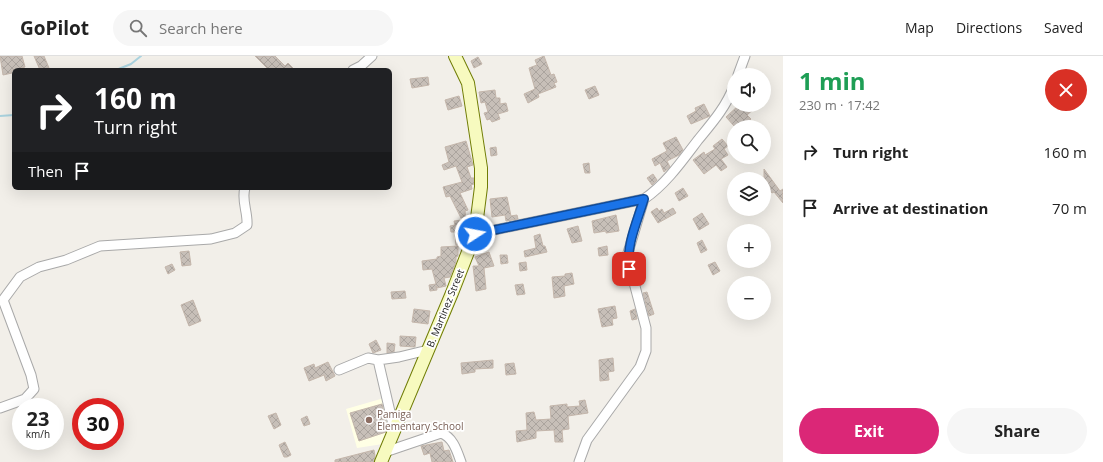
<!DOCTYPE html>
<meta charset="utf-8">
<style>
:root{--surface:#fff;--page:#f6f6f6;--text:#222;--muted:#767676;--line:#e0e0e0;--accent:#db2777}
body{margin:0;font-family:"Open Sans",sans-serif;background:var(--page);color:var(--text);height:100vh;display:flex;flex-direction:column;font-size:15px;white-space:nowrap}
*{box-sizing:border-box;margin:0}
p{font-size:13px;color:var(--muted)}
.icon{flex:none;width:22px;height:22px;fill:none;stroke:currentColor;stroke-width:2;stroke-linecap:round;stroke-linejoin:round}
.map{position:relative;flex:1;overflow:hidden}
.side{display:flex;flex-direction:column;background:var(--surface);width:320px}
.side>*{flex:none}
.top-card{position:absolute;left:12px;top:12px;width:380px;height:122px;border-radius:6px;box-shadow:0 4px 16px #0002;background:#202124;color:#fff;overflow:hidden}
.buttons{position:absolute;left:727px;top:12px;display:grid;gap:8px}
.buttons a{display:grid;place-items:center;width:44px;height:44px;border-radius:50%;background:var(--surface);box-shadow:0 4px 16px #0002;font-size:20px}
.speed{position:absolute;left:12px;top:342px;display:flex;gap:8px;font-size:20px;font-weight:700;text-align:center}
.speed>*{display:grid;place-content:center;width:52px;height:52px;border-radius:50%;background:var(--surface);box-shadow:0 4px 16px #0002;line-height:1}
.speed small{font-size:10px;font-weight:400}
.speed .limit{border:6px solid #d22;background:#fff;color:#111}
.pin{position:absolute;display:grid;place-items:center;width:34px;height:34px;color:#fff;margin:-17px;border-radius:8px;box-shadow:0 2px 6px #0006}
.me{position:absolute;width:44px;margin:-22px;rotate:79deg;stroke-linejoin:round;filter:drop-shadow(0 0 3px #0008)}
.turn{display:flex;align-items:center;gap:14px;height:84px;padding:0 16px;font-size:18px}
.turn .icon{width:52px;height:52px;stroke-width:2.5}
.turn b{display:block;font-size:28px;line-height:34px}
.then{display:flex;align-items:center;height:38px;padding:0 16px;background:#0003;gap:8px;font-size:15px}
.round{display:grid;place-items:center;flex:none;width:42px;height:42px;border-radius:21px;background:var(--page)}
.headline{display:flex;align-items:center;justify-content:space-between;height:68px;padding:0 16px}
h1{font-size:24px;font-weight:700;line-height:30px;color:#1e9e55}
.primary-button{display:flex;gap:8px;margin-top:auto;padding:8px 16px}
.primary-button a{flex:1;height:46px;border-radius:24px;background:var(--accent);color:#fff;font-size:16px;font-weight:700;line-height:46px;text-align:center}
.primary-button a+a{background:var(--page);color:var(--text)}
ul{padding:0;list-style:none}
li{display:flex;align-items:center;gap:12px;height:56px;padding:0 16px}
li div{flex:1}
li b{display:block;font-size:15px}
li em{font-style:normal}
header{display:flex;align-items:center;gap:24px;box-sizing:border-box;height:56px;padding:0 20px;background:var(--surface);border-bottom:1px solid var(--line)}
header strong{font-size:19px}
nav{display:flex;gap:22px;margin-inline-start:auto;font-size:14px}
.search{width:280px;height:36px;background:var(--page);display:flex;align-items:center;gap:10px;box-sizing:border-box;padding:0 14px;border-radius:22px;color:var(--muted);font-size:15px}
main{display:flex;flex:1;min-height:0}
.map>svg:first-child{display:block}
.education{fill:#ffffe5}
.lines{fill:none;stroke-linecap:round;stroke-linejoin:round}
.stream{stroke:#aad3df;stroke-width:2}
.building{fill:url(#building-cross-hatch);stroke:#c4b6ab}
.street-casing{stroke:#a9a9a9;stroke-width:11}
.secondary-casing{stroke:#707d05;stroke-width:14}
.street{stroke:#fff;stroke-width:9}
.secondary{stroke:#f7fabf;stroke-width:12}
.route-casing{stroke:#114b97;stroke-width:10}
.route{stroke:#1a73e8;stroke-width:7}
.education-dot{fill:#8d6e63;stroke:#fff;stroke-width:1.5}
.labels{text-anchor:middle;stroke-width:3.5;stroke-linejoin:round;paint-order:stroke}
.street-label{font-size:10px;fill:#222;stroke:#fff}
.education-label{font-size:10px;fill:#785e54;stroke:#fff;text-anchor:start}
</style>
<header>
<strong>GoPilot</strong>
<div class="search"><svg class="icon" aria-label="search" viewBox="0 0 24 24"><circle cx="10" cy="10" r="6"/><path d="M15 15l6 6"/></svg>Search here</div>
<nav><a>Map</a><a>Directions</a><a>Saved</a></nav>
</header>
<main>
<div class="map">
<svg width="783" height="406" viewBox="0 0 783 406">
<defs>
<pattern id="building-cross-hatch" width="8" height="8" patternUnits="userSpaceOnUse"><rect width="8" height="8" fill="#c7bfb8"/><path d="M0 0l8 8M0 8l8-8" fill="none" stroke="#aba49e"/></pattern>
</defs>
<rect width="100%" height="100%" fill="#f2efe9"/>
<path class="education" d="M384 342 392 374 383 388 357 392 346 353Z"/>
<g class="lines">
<path class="stream" d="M71 14H74
M116 14 131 8 141 0
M0 60 14 59"/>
</g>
<path class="building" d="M0 0H22L25 11 11 15 12 17 3 19Z
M34 0H44L49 12 40 14Z
M255 0H275L285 10 288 7 295 14H269Z
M544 0 551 19 554 18 557 26 554 27 556 31 538 38 539 41 528 47 524 38 535 33 529 12 537 9 535 4Z
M478 1 482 8 474 12 471 5Z
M428 21 429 29 412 32 410 23Z
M595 30 599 39 589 43 585 34Z
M495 34 496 42H500V48L506 47 508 55 498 58 500 63 492 66 490 63 487 64 484 57 488 56 485 46 481 47 479 36Z
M459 40 462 50 448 54 445 44Z
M704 48 710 60 691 68 687 60 696 55 695 52Z
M739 49H745L747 51 752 49 755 52 747 59 751 63 742 71H735L726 61Z
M676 81 683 94 679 99 667 105 670 111 664 116 660 107 655 110 652 103 667 95 663 87Z
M722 83 728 90 724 93 728 99 721 103 727 111 721 115 716 109 704 118 693 104 704 96 705 99 715 93 713 90Z
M466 85 473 109 467 111 471 122H474V128L471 129 472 133 460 137 468 154 465 155 467 179 463 188 456 189 455 176H451L450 170 455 169 454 165 462 164 450 140 446 141 443 131 462 126 456 110 444 114 442 109 449 106 445 91Z
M496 91 497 99 491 100 490 92Z
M589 107 590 117H585L583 108Z
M764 113 780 135 783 133V147L774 136 772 137 764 126Z
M653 118 657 124 652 129 647 122Z
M683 132 688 140 679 145 675 137Z
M507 141 511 160 517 159 518 163 506 165 505 159 492 161 490 143Z
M657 152 659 155 662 153 664 157 673 152 676 157 658 167 651 156Z
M702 157 709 168 699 174 693 163Z
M616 159 619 175 606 177V175L594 177 592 165Z
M578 170 582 185 572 187 567 173Z
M540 178 543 190H545L547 196 525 201 524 195 536 192 534 180Z
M702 184 707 194 701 197 697 187Z
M458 190V200L456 201V206L450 221 444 222 446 230 437 232 436 230 437 234 430 235 429 229 436 228 432 213 423 214 422 205 437 203V201L441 200V191Z
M607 190 608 199 599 200 598 192Z
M189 195 191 209 182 210 180 196Z
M489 196 494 210 484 212 486 233 476 235 473 210H479L475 201Z
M500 199H507L508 207 501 208Z
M526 206 527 214 520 215 519 207Z
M715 206 720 215 713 219 708 209Z
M172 208 175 214 168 218 165 211Z
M572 217 574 228 564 230 565 240 554 242 552 221 565 220V218Z
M523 228 525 238 517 239 515 229Z
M405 235 406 242 392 243 391 236Z
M647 236 654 258 649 260 643 237Z
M193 244 201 265 189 270 181 249Z
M615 250 617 262 612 263 613 269 602 271 598 253Z
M414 253 430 255 428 268 412 266Z
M635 253 637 263 632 264 630 255Z
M400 280 416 281 415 291 400 290Z
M376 284 381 294 373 297 369 288Z
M387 287 395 288 394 296 387 297Z
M613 302 614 315 608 316 609 324 600 325 599 304Z
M493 304V312L475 313V316L462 318 461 307Z
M328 306 335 320 326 325 324 319 309 325 304 312 314 308 315 312Z
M514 307 516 318 506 319 505 308Z
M585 344 588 357 568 360 569 373 562 374 563 386H555L554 374 536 375V382L517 386 516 375 527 374 526 357 534 356 536 364 551 363 550 350 567 348V351L580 350 579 345Z
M382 348 387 371 386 376 359 385 350 357Z
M276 357 281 369 274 373 268 360Z
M307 360 310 368 304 370 301 363Z
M21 364V381H18L15 365Z
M285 386 291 399 287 401H284L279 389Z
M442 386 444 395 449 394 453 406H432L430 397 424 399 421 390Z
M374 394 375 400 374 406H335V404Z"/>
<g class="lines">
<g class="street-casing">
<path id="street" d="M353 14 361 10 372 0
M738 19 745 0
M475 178 644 143C666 128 682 105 698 84 712 67 726 51 734 30
M339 314 368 302 378 304
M0 352 25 343 34 333 31 319 3 244 20 221 39 211 66 204 100 190 211 183 235 177 247 169C248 156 241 144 245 132
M394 373 378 304 399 301 428 294
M385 396 441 377C453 381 457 395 461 406
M579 406 587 384 640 311 646 295V272L627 200 644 143"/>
</g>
<g class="secondary-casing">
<path id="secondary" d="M381 406 452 237 475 178 481 131V112L468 27 455 0"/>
</g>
<use href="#street" class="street"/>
<use href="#secondary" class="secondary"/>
</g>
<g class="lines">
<g class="route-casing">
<path id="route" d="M475 178 644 143C637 166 626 189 629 213"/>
</g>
<use href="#route" class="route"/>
</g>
<circle class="education-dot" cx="369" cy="364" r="4"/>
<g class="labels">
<g class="street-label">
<text transform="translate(445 252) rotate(-68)" y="4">B. Martinez Street</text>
</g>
<g class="education-label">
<text x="377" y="362">Pamiga<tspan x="377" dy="12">Elementary School</tspan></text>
</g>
</g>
</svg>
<div class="buttons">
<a><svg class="icon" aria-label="sound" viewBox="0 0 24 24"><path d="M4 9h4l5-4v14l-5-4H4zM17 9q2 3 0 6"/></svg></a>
<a><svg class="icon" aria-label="search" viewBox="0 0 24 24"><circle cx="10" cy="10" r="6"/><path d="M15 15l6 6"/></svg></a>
<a><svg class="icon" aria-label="layers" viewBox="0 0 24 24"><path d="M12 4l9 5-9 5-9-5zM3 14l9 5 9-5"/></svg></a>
<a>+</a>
<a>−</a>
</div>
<div class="speed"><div>23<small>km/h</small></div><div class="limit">30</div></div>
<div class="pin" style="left:629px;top:213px;background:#d93025"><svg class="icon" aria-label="arrive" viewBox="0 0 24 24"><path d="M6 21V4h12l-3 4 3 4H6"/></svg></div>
<svg class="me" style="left:475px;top:178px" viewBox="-20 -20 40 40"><circle r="17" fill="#1a73e8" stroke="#fff" stroke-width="3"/><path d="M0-11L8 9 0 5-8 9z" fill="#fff"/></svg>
<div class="top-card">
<div class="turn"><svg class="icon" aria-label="right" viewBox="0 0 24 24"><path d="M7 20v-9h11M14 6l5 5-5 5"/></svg><div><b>160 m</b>Turn right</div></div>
<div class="then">Then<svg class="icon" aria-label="arrive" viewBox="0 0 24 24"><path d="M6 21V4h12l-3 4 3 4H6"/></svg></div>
</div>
</div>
<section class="side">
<div class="headline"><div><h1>1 min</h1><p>230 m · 17:42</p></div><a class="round" style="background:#d93025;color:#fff"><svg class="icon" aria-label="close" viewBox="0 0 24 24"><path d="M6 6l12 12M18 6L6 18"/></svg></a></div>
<ul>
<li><svg class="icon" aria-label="right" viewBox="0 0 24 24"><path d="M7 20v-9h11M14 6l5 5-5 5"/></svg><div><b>Turn right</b></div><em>160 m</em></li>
<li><svg class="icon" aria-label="arrive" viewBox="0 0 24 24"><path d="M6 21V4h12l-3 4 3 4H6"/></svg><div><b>Arrive at destination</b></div><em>70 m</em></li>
</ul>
<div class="primary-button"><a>Exit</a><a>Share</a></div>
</section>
</main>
